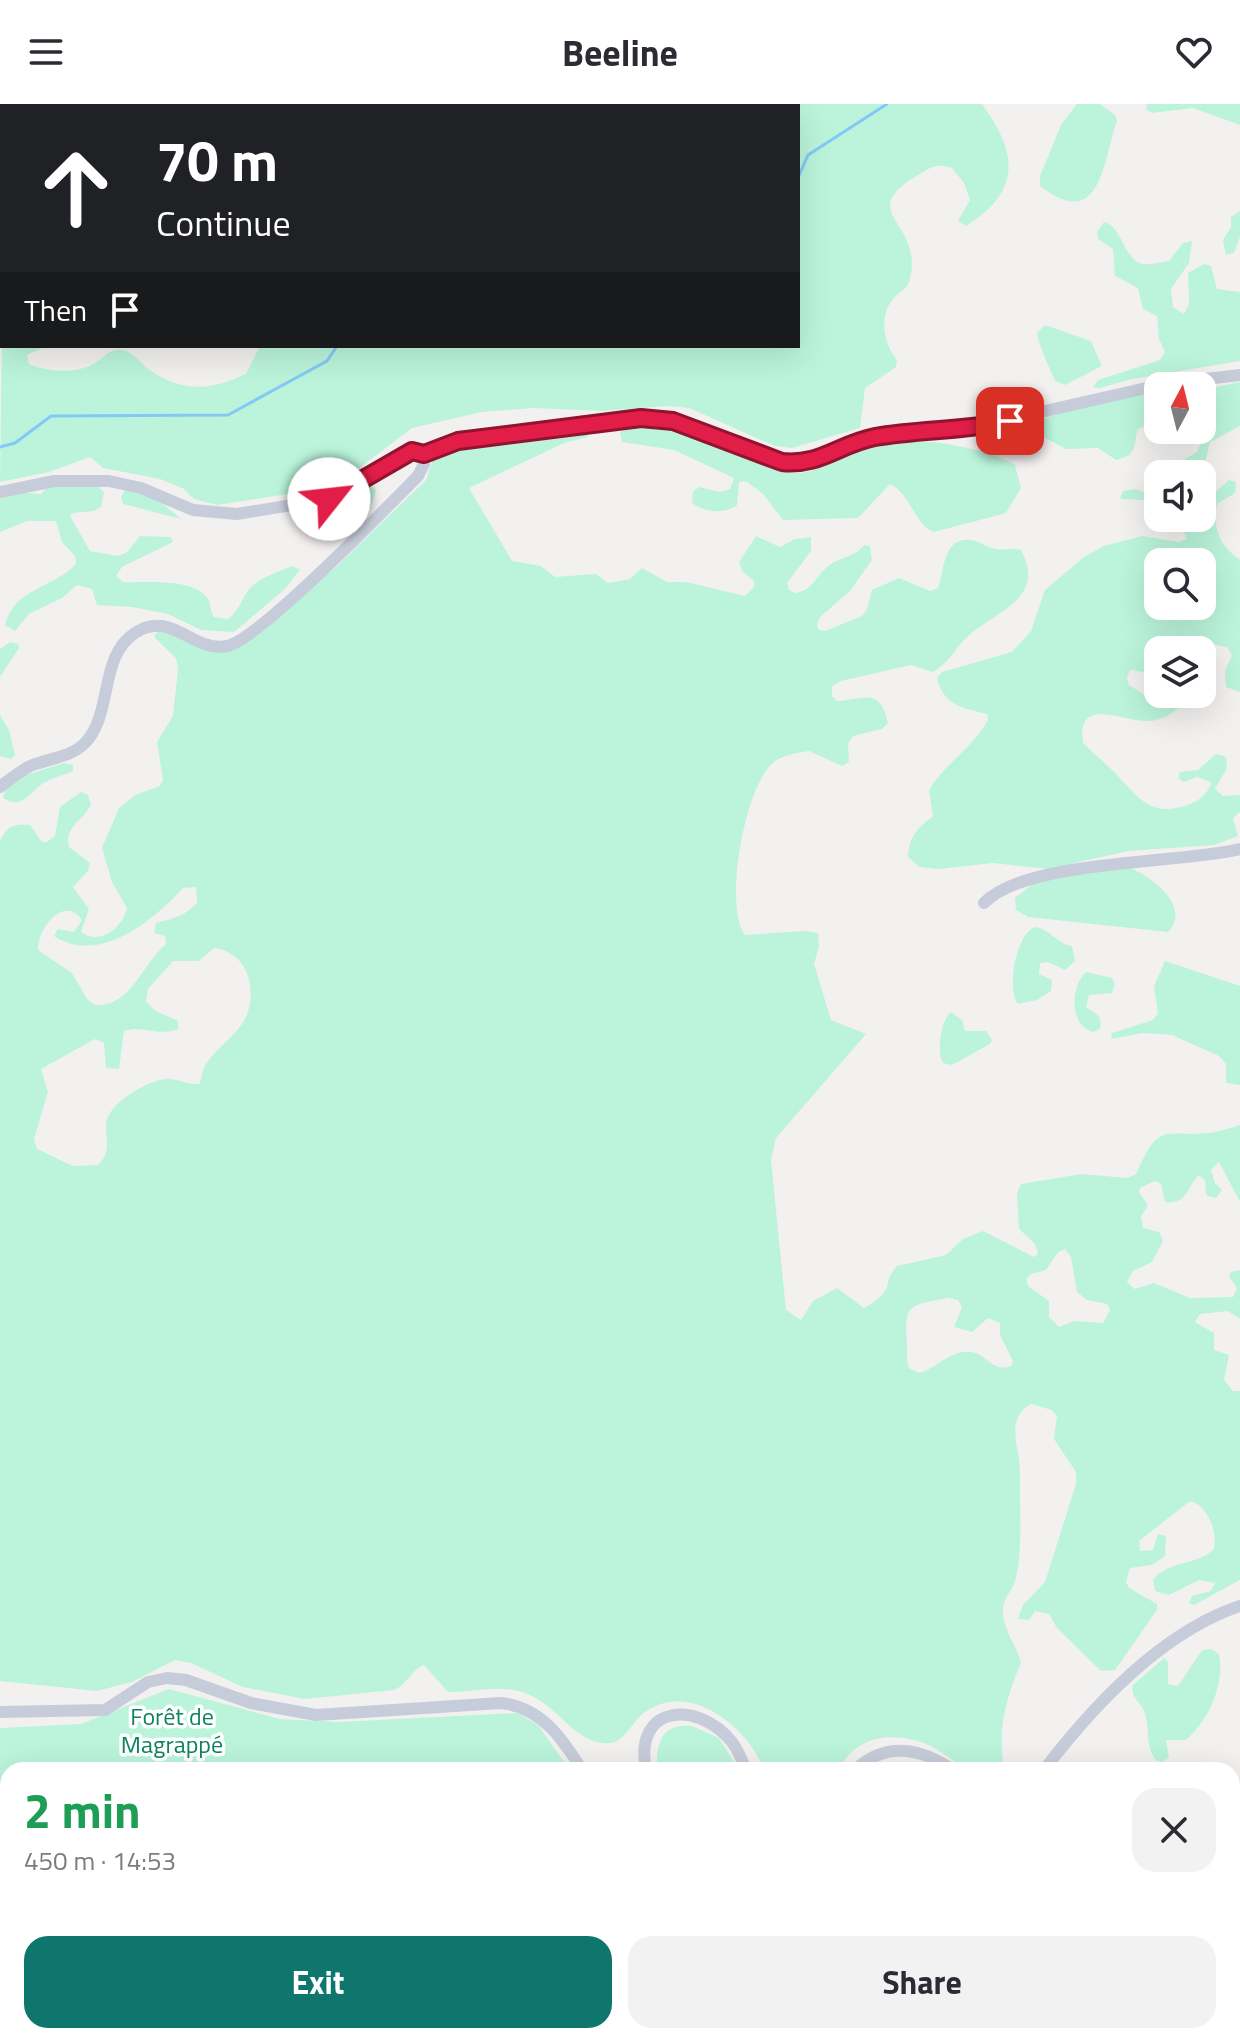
<!DOCTYPE html>
<meta charset="utf-8">
<style>
:root{--surface:#fff;--page:#f2f2f3;--text:#2b2b33;--muted:#7c7c81;--accent:#0f766e}
body{margin:0;font-family:"Titillium Web",sans-serif;background:var(--page);color:var(--text);height:100vh;display:flex;flex-direction:column;font-size:30px;white-space:nowrap}
*{box-sizing:border-box;margin:0}
p{font-size:26px;color:var(--muted)}
.icon{flex:none;width:44px;height:44px;fill:none;stroke:currentColor;stroke-width:2;stroke-linecap:round;stroke-linejoin:round}
.map{position:relative;flex:1;overflow:hidden}
.side{position:absolute;left:0px;top:1658px;width:1240px;height:282px;display:flex;flex-direction:column;background:var(--surface);border-radius:24px 24px 0 0;box-shadow:0 8px 32px #0002}
.side>*{flex:none}
.top-card{position:absolute;left:0px;top:0px;width:800px;height:244px;box-shadow:0 8px 32px #0002;background:#202124;color:#fff;overflow:hidden}
.needle{width:52px;rotate:7deg}
.fabs{position:absolute;left:1144px;top:268px;display:grid;gap:16px}
.fabs a{display:grid;place-items:center;width:72px;height:72px;border-radius:16px;background:var(--surface);box-shadow:0 8px 32px #0002;font-size:40px}
.pin{position:absolute;display:grid;place-items:center;width:68px;height:68px;color:#fff;margin:-34px;border-radius:16px;box-shadow:0 4px 12px #0006}
.me{position:absolute;width:88px;margin:-44px;rotate:61deg;stroke-linejoin:round;filter:drop-shadow(0 0 6px #0008)}
.turn{display:flex;align-items:center;gap:28px;height:168px;padding:0 24px;font-size:36px}
.turn .icon{width:104px;height:104px;stroke-width:2.5}
.turn b{display:block;font-size:56px;line-height:68px}
.then{display:flex;align-items:center;height:76px;padding:0 24px;background:#0003;gap:16px;font-size:30px}
.round{display:grid;place-items:center;flex:none;width:84px;height:84px;border-radius:24px;background:var(--page)}
.summary{display:flex;align-items:center;justify-content:space-between;height:136px;padding:0 24px}
h1{font-size:48px;font-weight:700;line-height:60px;color:#1e9e55}
.cta{display:flex;gap:16px;margin-top:auto;padding:16px 24px}
.cta a{flex:1;height:92px;border-radius:24px;background:var(--accent);color:#fff;font-size:32px;font-weight:700;line-height:92px;text-align:center}
.cta a+a{background:var(--page);color:var(--text)}
header{display:flex;justify-content:space-between;align-items:center;height:104px;padding:0 24px;background:var(--surface);font-size:36px;font-weight:700}
.map>svg:first-child{display:block}
.green{fill:#bbf4db;fill-rule:evenodd}
.lines{fill:none;stroke-linecap:round;stroke-linejoin:round}
.stream{stroke:#84c9f5;stroke-width:3}
.minor{stroke:#c6ccd9;stroke-width:12}
.route-casing{stroke:#92132f;stroke-width:20}
.route{stroke:#e11d48;stroke-width:14}
.labels{text-anchor:middle;stroke-width:7;stroke-linejoin:round;paint-order:stroke}
.park-label{font-size:24px;fill:#0e845e;stroke:#fff}
</style>
<header><svg class="icon" aria-label="menu" viewBox="0 0 24 24"><path d="M4 6h16M4 12h16M4 18h16"/></svg>Beeline<svg class="icon" aria-label="heart" viewBox="0 0 24 24"><path d="M12 20l-8-8c-3-5 5-10 8-4 3-6 11-1 8 4z"/></svg></header>
<div class="map">
<svg width="1240" height="1939" viewBox="0 0 1240 1939">
<rect width="100%" height="100%" fill="#f3f1f0"/>
<path class="green" d="M495 0H982C1018 49 1022 87 966 122L958 117 970 96 964 79 952 64C936 59 932 63 918 71 853 110 924 116 910 175 908 185 901 186 895 193 878 210 883 239 897 256L896 263 865 284 860 324 792 344 775 342 689 304 668 302 602 307 533 304 482 308 412 324 350 371 313 386 217 401 194 395 184 385 160 375 103 364 90 353 49 368 0 378 2 220V242H46L27 251 29 260C47 268 78 270 95 259 102 255 107 247 116 246 129 243 138 257 147 264 181 289 210 287 246 270L260 242H798V2Z
M1077 0H1100L1115 11 1117 17C1103 55 1102 130 1040 82V72L1061 21Z
M1147 0H1240V21L1193 4 1152 9 1146 5Z
M1240 107V133L1234 149 1226 151 1223 136 1231 123V113Z
M1104 118C1123 123 1124 157 1143 160 1150 161 1161 158 1169 157L1183 139 1192 137 1189 159 1171 185 1173 203 1184 210 1189 200 1188 169 1204 160 1211 162 1217 185 1240 188V257L1132 275 1100 284 1093 283 1098 276 1160 256 1165 248 1159 235 1157 212 1143 205 1138 184 1115 172 1113 145 1098 135 1097 128Z
M1045 221 1091 237 1102 262 1065 281 1055 277C1050 264 1038 240 1037 229Z
M1240 278V322L1210 338C1206 354 1206 369 1187 369L1180 358 1197 348 1202 336 1142 323 1137 326C1135 344 1135 352 1116 356L1098 344 1066 345 1041 332 1038 326 1044 315 1057 310 1158 287V326H1202V286Z
M632 320C673 322 706 333 743 349 760 356 775 368 794 369 812 371 849 349 868 342 902 329 985 342 1015 361L1021 384 1006 409 934 428C915 422 911 390 890 380L858 414 783 416 763 390 746 377 739 378 737 401C724 411 704 408 692 399L693 387 700 383 719 388 730 385 734 374 674 346 622 338 620 328Z
M586 324 588 333 564 339 469 384 512 457 541 462 555 473 596 470 608 479 630 475 642 464 667 478H686L745 492 754 483V477L742 467 739 458 756 432 780 443 795 435 811 433V447L787 479 789 486 795 489C813 486 813 476 825 465 836 453 853 455 864 441L870 442 872 456 850 487 820 513 817 520 819 526 825 527 862 512 867 505 872 486 899 474 930 487 938 484C945 466 942 433 971 436 980 437 987 444 996 445 1005 447 1012 443 1021 446 1047 495 996 507 968 532 956 543 948 560 933 568L911 561 841 577 832 582V592L837 597C863 596 880 582 888 619L882 625 853 632 848 640 849 658 842 662 809 647C798 649 783 651 774 658 745 680 723 802 745 831L805 827 818 829 819 843 814 860 831 916 866 930 776 1034 771 1056 786 1206 801 1216 813 1197 837 1184 864 1204C897 1186 881 1179 897 1162L946 1151 963 1135 983 1127 1034 1153 1038 1150 1035 1140 1019 1125 1017 1089 1021 1080 1082 1070 1127 1074 1136 1070C1160 1017 1162 1033 1209 1029 1219 1028 1230 1024 1240 1021V1098L1219 1058 1211 1066 1215 1079 1222 1086 1216 1094 1206 1091 1205 1076 1199 1071C1186 1083 1189 1100 1165 1098L1161 1080 1155 1077 1140 1084 1139 1088 1148 1101 1141 1113 1143 1124 1159 1128 1163 1137 1152 1158 1133 1167 1127 1178 1135 1185 1154 1179 1190 1194 1233 1193 1237 1184 1229 1173 1231 1168 1240 1166V1215L1228 1207 1200 1210 1195 1218 1214 1229V1246L1229 1251 1224 1276 1233 1287H1240V1476L1194 1501 1189 1499 1192 1492 1211 1487 1215 1479 1199 1476 1169 1491 1155 1487 1153 1476C1169 1456 1196 1462 1214 1445 1217 1428 1209 1402 1190 1397L1139 1437 1140 1447 1153 1446 1158 1430 1166 1432 1165 1452 1152 1461 1130 1464 1126 1478 1129 1484 1157 1500V1506L1115 1566 1101 1567 1057 1524 1049 1510 1035 1507 1029 1516 1018 1515 1023 1501 1045 1478 1076 1380V1368L1054 1335 1057 1312 1052 1306 1031 1300C1004 1315 1020 1343 1020 1368 1019 1397 1024 1453 1014 1480 1010 1490 1003 1494 1003 1507 1003 1527 1017 1541 1021 1559 1006 1594 996 1629 1005 1666 995 1666 983 1668 973 1666 956 1662 941 1645 924 1639 890 1627 854 1633 839 1666H764C749 1625 693 1578 648 1606 630 1616 626 1643 602 1639 574 1635 557 1604 532 1592 505 1578 477 1589 448 1588L424 1561C411 1566 408 1580 394 1586L305 1595 243 1583 191 1559 175 1556 132 1578 97 1587 0 1577V737C6 723 14 719 30 721L42 738H47L55 732 60 703 81 688 88 691 91 700C84 717 64 722 69 743L90 759 88 767 73 783 89 805 81 828C99 842 123 824 127 804L112 778 102 744 119 704 135 691 160 682 163 676 157 638 173 612 178 565 176 554 155 534V530L160 527 225 547 235 546 336 463 426 376 434 351 454 344ZM196 783 197 799C184 813 173 814 156 819L154 829 165 832 166 840C143 859 130 904 95 901L87 895 72 869 38 846C37 825 64 790 82 816L74 828 58 825 54 832C99 862 154 816 183 784ZM214 844C247 848 258 884 246 913 237 932 215 944 205 962 202 967 202 974 199 980 188 981 178 975 168 975 149 975 106 1000 106 1021 106 1037 111 1048 98 1061L73 1062 37 1045 34 1035 48 988 41 965 95 935 104 939 106 964 119 965 124 927C143 921 159 933 178 925V917L154 906 146 897 148 885 173 857H199ZM1065 1145 1071 1153 1077 1188 1087 1196 1107 1200 1110 1206 1103 1219 1074 1217 1059 1223 1049 1213V1197L1028 1182 1026 1175 1031 1170 1046 1166 1058 1148ZM948 1194 958 1196 962 1203 954 1223 972 1228 988 1214 1000 1219V1231L1013 1257 1011 1262C992 1269 988 1250 971 1248 949 1246 938 1264 919 1269L909 1264C906 1255 907 1248 907 1239 903 1199 911 1201 948 1194Z
M1229 376 1236 378 1235 389 1217 400C1212 424 1220 442 1240 456V588L1226 583 1225 567 1232 551 1227 543 1215 541 1202 547 1158 546V570L1130 566 1127 574 1129 581 1152 596 1170 590H1188V595C1175 608 1163 618 1144 617 1122 617 1076 592 1083 639 1092 648 1102 656 1111 665 1138 691 1148 716 1190 700 1200 696 1209 689 1211 678L1197 673 1184 678 1179 675V668L1198 666 1216 650 1226 653 1227 664 1215 685 1223 692 1240 691V708L1233 714 1238 732 1214 741 1128 747 1048 765 993 759 939 765 919 763 908 753C909 733 917 724 933 712L929 686C945 659 973 644 988 616L987 610C964 604 943 602 937 574L942 568 1012 548 1031 527 1045 486 1084 453 1104 442 1142 432 1179 438 1187 435 1183 426 1159 414H1202V400ZM1158 458H1202V502H1158Z
M367 379 376 386 370 404 325 432 308 430 291 414 297 408C323 405 345 394 367 379Z
M49 381 98 383 104 388 101 403 94 407 72 409 70 412 90 447 118 452 126 449 140 432 171 433 173 438 122 463 116 472 123 478C144 479 194 473 208 495 211 500 210 507 214 513L228 515C241 505 241 494 251 483 261 473 279 468 292 462L300 466 285 485 234 528 201 526 168 510 132 503 97 501 92 485 77 481 62 494 29 510 15 527 5 521C14 484 54 484 76 460L75 452 62 438 56 417H27L0 428V394L18 388 41 390Z
M1136 385 1155 392 1158 413 1144 396 1120 395 1123 387Z
M125 386 156 394 181 415 123 400 121 393Z
M10 538 18 540 19 544 0 573V545Z
M0 611 9 626 15 651 11 655 0 652Z
M64 659 73 661V667C63 671 52 674 42 680 29 689 22 706 3 694L6 684 23 672Z
M1128 763C1153 773 1192 803 1168 828L1028 813 1016 806 1015 794 1035 778Z
M1034 823C1051 825 1057 840 1072 842L1075 857 1065 866 1048 858 1040 859 1039 870 1052 876 1051 887 1037 896 1018 900C1006 884 1016 832 1034 823Z
M1165 857 1240 882V981L1226 979V960L1219 952 1172 931 1143 929 1111 935 1112 929 1153 916 1158 909 1154 882Z
M1086 868 1112 874 1115 880 1112 889 1089 891 1086 903C1096 910 1103 912 1100 925L1093 928C1069 921 1070 883 1086 868Z
M951 908 962 916 965 927H986L992 936 990 940 952 961 943 959C936 947 941 916 951 908Z
M1211 1545 1219 1550C1225 1580 1209 1616 1186 1636H1166L1169 1654 1162 1658 1156 1656C1145 1643 1150 1626 1145 1610 1142 1597 1130 1596 1133 1581L1164 1554 1168 1558V1580L1178 1582 1202 1546Z
M169 1585 280 1615 338 1618 517 1609 538 1621 570 1666H8V1932H1216L1215 1939H0V1624L81 1620Z
M692 1622 719 1634 739 1666H657C656 1639 661 1619 692 1622Z
M1240 1744V1779L1232 1790V1749Z
M1232 1848 1240 1856V1924L1232 1923Z"/>
<g class="lines">
<path class="stream" d="M798 74 808 51 887 0
M0 343 15 339 51 312 228 311 327 257 337 242"/>
<path class="minor" d="M35 0 46 2
M454 0 455 2
M356 2 361 0
M0 217 2 216
M424 350C449 329 637 310 672 317 710 325 746 345 782 358L812 359 874 334 961 326 1164 280 1240 271
M0 388 54 377H109L141 384 193 406 237 410 329 395 408 348 424 350
M0 683C10 675 19 668 30 662 49 654 71 654 86 638 113 608 99 552 135 529 172 505 192 549 227 542 260 535 387 403 418 372L424 360V350
M984 799C1027 755 1179 760 1240 745
M0 1608 105 1606 148 1578 167 1574 186 1576 251 1599 316 1611 501 1599C541 1603 562 1634 582 1666
M646 1666C633 1600 698 1596 732 1638 738 1646 742 1656 746 1666
M855 1666C886 1637 921 1644 953 1666
M1044 1666C1093 1602 1162 1528 1240 1502"/>
</g>
<g class="lines">
<g class="route-casing">
<path id="route" d="M329 395 412 347 424 350 458 337 641 314 673 317 782 358C820 362 839 340 875 333 920 325 965 327 1010 317"/>
</g>
<use href="#route" class="route"/>
</g>
<g class="labels">
<g class="park-label">
<text x="172" y="1621">Forêt de<tspan x="172" dy="28">Magrappé</tspan></text>
</g>
</g>
</svg>
<div class="fabs">
<a><svg class="needle" viewBox="-14 -14 28 28"><path d="M0-13l5 13h-10z" fill="#e53935"/><path d="M0 13l5-13h-10z" fill="#7c7c81"/></svg></a>
<a><svg class="icon" aria-label="sound" viewBox="0 0 24 24"><path d="M4 9h4l5-4v14l-5-4H4zM17 9q2 3 0 6"/></svg></a>
<a><svg class="icon" aria-label="search" viewBox="0 0 24 24"><circle cx="10" cy="10" r="6"/><path d="M15 15l6 6"/></svg></a>
<a><svg class="icon" aria-label="layers" viewBox="0 0 24 24"><path d="M12 4l9 5-9 5-9-5zM3 14l9 5 9-5"/></svg></a>
</div>
<div class="pin" style="left:1010px;top:317px;background:#d93025"><svg class="icon" aria-label="arrive" viewBox="0 0 24 24"><path d="M6 21V4h12l-3 4 3 4H6"/></svg></div>
<svg class="me" style="left:329px;top:395px" viewBox="-20 -20 40 40"><circle r="19" fill="#fff"/><path d="M0-13L10 11 0 6-10 11z" fill="#e11d48"/></svg>
<div class="top-card">
<div class="turn"><svg class="icon" aria-label="ahead" viewBox="0 0 24 24"><path d="M12 20V5M6 11l6-6 6 6"/></svg><div><b>70 m</b>Continue</div></div>
<div class="then">Then<svg class="icon" aria-label="arrive" viewBox="0 0 24 24"><path d="M6 21V4h12l-3 4 3 4H6"/></svg></div>
</div>
<section class="side">
<div class="summary"><div><h1>2 min</h1><p>450 m · 14:53</p></div><a class="round"><svg class="icon" aria-label="close" viewBox="0 0 24 24"><path d="M6 6l12 12M18 6L6 18"/></svg></a></div>
<div class="cta"><a>Exit</a><a>Share</a></div>
</section>
</div>
